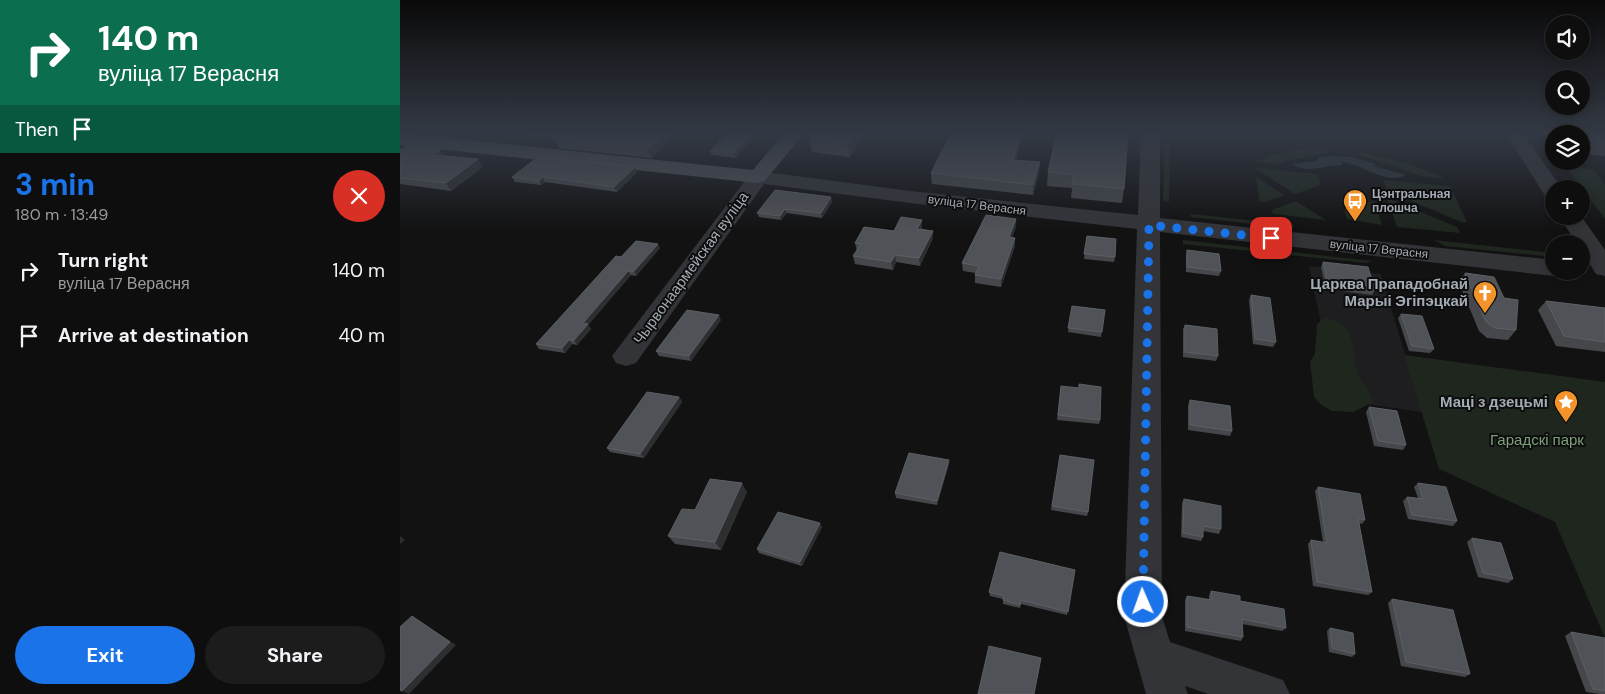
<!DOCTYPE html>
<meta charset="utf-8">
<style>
:root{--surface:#0e0e0e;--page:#1c1c1c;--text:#f1f3f6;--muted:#9b9c9e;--line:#2e2e2e;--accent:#1a73e8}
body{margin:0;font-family:"DM Sans",sans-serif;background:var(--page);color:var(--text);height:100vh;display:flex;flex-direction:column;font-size:19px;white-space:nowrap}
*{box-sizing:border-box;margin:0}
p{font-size:16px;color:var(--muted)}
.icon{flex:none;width:28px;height:28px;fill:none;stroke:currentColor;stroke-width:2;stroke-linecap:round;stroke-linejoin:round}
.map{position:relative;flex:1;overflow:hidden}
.drawer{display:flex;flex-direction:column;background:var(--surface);width:400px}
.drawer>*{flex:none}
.banner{background:#0b6e4f;color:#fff;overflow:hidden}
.buttons{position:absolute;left:1145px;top:15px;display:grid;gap:10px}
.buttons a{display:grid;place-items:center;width:45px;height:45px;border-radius:50%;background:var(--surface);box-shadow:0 2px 8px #0003,0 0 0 1px var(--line);font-size:25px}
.pin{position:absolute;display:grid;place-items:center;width:42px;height:42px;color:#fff;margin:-21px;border-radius:10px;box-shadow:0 2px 8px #0006}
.me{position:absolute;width:55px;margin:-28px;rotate:358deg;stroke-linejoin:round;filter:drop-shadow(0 0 4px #0008)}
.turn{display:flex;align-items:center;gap:18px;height:105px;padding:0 15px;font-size:22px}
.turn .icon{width:65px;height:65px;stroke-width:2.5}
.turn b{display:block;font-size:35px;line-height:42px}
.then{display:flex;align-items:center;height:48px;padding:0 15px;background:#0003;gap:10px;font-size:19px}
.round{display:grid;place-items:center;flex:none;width:52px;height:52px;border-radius:26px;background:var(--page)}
.summary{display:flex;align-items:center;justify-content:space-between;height:85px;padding:0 15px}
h1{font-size:30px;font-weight:700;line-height:38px;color:var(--accent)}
.cta{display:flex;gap:10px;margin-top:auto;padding:10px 15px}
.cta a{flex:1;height:58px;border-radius:30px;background:var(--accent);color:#fff;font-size:20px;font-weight:700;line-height:58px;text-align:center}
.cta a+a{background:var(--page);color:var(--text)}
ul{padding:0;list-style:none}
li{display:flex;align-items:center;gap:15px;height:65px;padding:0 15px}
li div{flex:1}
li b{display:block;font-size:19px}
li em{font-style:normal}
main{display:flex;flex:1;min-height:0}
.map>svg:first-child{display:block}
.built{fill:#1e1e20}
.green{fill:#1e261e}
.water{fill:#2a3439}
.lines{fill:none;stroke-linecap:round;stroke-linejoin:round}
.minor{fill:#333438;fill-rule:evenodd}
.major{fill:#4f5257;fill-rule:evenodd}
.wall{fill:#45474b}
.shaded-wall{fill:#2c2e30}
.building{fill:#4f5256;stroke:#5c6065}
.route{stroke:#1a73e8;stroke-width:9;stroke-dasharray:0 16.2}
.labels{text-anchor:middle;stroke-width:4;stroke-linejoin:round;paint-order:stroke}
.far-poi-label{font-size:12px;font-weight:bold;fill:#a3abb4;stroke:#0d0d0e;text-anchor:start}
.far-street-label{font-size:12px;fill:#a3abb4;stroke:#0d0d0e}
.street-label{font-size:15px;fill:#a3abb4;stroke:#0d0d0e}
.poi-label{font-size:15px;font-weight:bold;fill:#a3abb4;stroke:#0d0d0e;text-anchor:end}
.park-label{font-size:15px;fill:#7da079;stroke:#0d0d0e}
</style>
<main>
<section class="drawer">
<div class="banner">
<div class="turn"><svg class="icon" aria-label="right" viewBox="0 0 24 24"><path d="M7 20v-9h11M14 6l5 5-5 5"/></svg><div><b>140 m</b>вуліца 17 Верасня</div></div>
<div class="then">Then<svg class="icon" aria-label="arrive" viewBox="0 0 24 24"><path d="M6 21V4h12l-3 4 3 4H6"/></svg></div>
</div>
<div class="summary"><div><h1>3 min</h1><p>180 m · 13:49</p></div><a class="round" style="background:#d93025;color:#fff"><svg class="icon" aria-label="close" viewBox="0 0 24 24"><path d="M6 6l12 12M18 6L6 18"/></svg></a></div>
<ul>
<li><svg class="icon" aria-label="right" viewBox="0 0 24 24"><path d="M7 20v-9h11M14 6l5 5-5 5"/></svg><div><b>Turn right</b><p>вуліца 17 Верасня</p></div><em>140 m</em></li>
<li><svg class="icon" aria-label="arrive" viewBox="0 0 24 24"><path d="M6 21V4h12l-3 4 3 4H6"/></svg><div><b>Arrive at destination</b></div><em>40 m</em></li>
</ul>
<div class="cta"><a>Exit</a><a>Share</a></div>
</section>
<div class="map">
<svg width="1205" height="694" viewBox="0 0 1205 694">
<rect width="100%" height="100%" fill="#121213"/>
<path class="built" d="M909 266 981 274 1022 412 937 400Z"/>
<path class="green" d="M765 139 770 140 769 202 763 200Z
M901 149H926L928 153 885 161 879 164 854 162 871 155Z
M959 152 1007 163 1047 179 1021 176 960 155Z
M1166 167 1193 169 1205 185V219Z
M855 168 918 174 921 185 895 194Z
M856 177 885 195 866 202 859 201Z
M983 180 1050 186 1067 222H1061L988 191Z
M942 198 959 203 974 201 982 225 947 219Z
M987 198 1057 227 1060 233 997 227Z
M896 201 926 220 873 214 872 210Z
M791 214 895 225 890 228 791 217Z
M783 240 972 261 966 263 783 244Z
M1034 240 1154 253V257L1045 246Z
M924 318C957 321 951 348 957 371 961 383 971 389 973 402L953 412 932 411 920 404 914 397 910 362 915 354 917 324Z
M1004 355 1205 382V638L1155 522 1039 469Z"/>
<path class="water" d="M929 156 952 157 976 164 974 166 1006 175C985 186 960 162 941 162L942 165C926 164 908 175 892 164L918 161V158Z"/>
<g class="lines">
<path class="minor" d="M741 133H760V218L1154 260V271H1164L1154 276 760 232 762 616 770 642 883 680 890 694H808L785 686 788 694H746L724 616 737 229 510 203 364 184 236 363 226 366 216 363 212 356 351 173 358 171 510 191 738 215Z
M1105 133H1123L1162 189H1154V198L1146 197Z
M1159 216H1181L1205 250V276L1196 274 1181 250V244H1177Z"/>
<path class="major" d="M0 133 353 170 384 133H404L365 181 358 183 0 145Z"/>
</g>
<path class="wall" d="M123 133H275L276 135 252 158 159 148 154 139 125 135Z
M328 133 336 158 312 155 310 151Z
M414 133H464V136L450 157 412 152 409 139Z
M657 133 724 189 722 203 671 198 672 188 647 186 648 172Z
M1158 133H1205V156L1184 154 1181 151V134H1159Z
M621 134 620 144 616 160 639 173 633 195 532 184 531 173Z
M0 150 83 167 51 191 0 184Z
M237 172 217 192 145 182 141 185 115 182 112 177Z
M431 197 432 202 422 218 387 213 381 220 359 217 357 213Z
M616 219V227L612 237 615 246 601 287 575 283V275L576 273 563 271 562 263Z
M522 220V229L533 231V238L520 266 496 262 493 270 455 264 453 256 457 251 455 243 494 231Z
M687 236 715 257 714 262 684 259Z
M260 248 236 276 231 275 188 325 191 329 177 345 172 344 165 353 139 349 136 344 221 257Z
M787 250 821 271 819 276 786 272V255Z
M923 262 975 290 972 295 926 289 921 267Z
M1065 273 1116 330 1108 340 1087 338 1079 331 1059 283Z
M851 295 876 342 873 347 853 344 849 300Z
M1146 301 1205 308V352L1156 346 1138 310Z
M672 306 705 310 701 337 668 332Z
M1001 314 1034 349 1030 353 1009 351 998 318Z
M321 320 291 361 259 356 256 351Z
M785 325 818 356 816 361 783 357V329Z
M661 386 700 420 699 424 657 420Z
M279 397 282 402 244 458 210 452 207 448Z
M790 400 832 431 830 436 788 430V405Z
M969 407 1006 445 1003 450 974 446 966 412Z
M660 455 688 512 687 516 651 510Z
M549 464 537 505 496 498 495 493Z
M1018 483 1057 521 1053 526 1008 519 1003 501 1007 497 1018 498 1014 487Z
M918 487 965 520 962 524 959 523 972 592 968 595 913 586 908 544 911 540 923 542 915 491Z
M347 492 321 550 275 544 268 536 295 510Z
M784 499 821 529 819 534 803 531V537L801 541 781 537 782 503Z
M422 527 402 566 359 553 357 549Z
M1072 538 1113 579 1108 583 1078 577 1067 542Z
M675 570 667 615 621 604 620 608 603 604V599L590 596 589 592Z
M811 591 840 601 886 628 882 631 842 624 843 637 841 641 785 631V600L787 596 809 600V595Z
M992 599 1070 674 1065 677 1001 666 988 603Z
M930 628 955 654 952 657 929 652 927 631Z
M1171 632 1205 638V694H1199L1186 692 1165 636Z"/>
<path class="shaded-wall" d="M265 133H275L276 135 252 158 248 149Z
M353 133H358L336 158 334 153Z
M455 133H464V136L450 157 447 144Z
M621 134 620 144 613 170V160Z
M40 150 45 157 33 155Z
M78 159 83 167 51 191 46 183Z
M640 162 639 173 633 195V185Z
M235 167 237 172 217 192 214 187Z
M143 177 145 182 141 185 139 181Z
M431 197 432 202 422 218 421 213Z
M385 209 387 213 381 220 380 216Z
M616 219V227L609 245V237Z
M522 220V228L518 236 517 229Z
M533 231V238L520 266 519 258Z
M615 238V246L601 287V279Z
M258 244 260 248 236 276 234 271Z
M495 255 496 262 493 270 491 262Z
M228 271 231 275 188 325 191 329 177 345 174 340 183 323Z
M319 315 321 320 291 361 289 356Z
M169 340 172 344 165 353 162 348Z
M279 397 282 402 244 458 240 454Z
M549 460V464L537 505V501Z
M342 483 347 492 321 550 315 542Z
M420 523 422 527 402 566 400 562Z
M0 536 5 540 0 544Z
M18 620 56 645 9 694 2 691Z"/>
<path class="building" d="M162 133H265L248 149 154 139Z
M328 133H353L334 153 310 151Z
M414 133H455L447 144 409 139Z
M551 133H608L621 134 613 160 640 162 633 185 531 173Z
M657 133H728L724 189 672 184 674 175 648 172Z
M1172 133H1205V146L1190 145 1185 139H1181V134H1173Z
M7 146 40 150 33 155 78 159 46 183 0 178V167L1 166H0V150Z
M138 157 235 167 214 187 143 177 139 181 112 177Z
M375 190 431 197 421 213 385 209 380 216 357 213Z
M586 215 616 219 609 237 615 238 601 279 575 275 579 266 562 263Z
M501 217 522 220 517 229 533 231 519 258 495 255 491 262 453 256 461 244 455 243 464 227 494 231Z
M687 236 716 239 715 257 684 254Z
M236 241 258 244 234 271H228L183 323 188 324 174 340H169L162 348 136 344 216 256 221 257Z
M787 250 819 254 821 271 787 267Z
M923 262 968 267 975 290 928 284Z
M1065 273 1094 277 1104 298 1118 300 1116 330 1095 328 1086 322Z
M851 295 870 298 876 342 855 339Z
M1146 301 1205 308V342L1164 336Z
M672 306 705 310 702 332 668 328Z
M287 310 319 315 289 356 256 351Z
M1001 314 1022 316 1034 349 1012 346Z
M785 325 817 329 818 356 785 352Z
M679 384 701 387 700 420 658 415 661 386 679 388Z
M247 392 279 397 240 454 207 448Z
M790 400 830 406 832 431 790 425Z
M969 407 997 411 1006 445 978 441Z
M509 453 549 460 537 501 495 493Z
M660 455 694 460 688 512 652 506Z
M310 479 342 483 315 542 268 536 282 509 295 510Z
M1018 483 1046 487 1057 521 1012 515 1007 497 1023 499Z
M918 487 960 494 965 520 958 518 972 592 917 582 911 540 927 543Z
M784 499 821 506V529L803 526V537L783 533Z
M378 512 420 523 400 562 357 549Z
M1072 538 1101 543 1113 579 1083 573Z
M600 552 675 570 668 612 621 600 620 605 603 600 604 596 589 592Z
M811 591 840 596V601L884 609 886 628 842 619 843 637 787 627V596L812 600Z
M992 599 1053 610 1070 674 1006 662Z
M12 616 50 642 2 691 0 690V627Z
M930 628 953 633 955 654 932 648Z
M1171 632 1205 638V691L1193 689Z
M589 646 641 658 634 694H578Z"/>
<linearGradient id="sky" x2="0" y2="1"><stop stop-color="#0a0a0a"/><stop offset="0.58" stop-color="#333944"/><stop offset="1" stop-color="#333944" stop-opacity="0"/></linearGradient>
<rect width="1205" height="230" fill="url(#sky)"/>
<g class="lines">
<path class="route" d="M743 602 749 225 871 238"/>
</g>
<defs>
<g id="bus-pin" transform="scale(1.25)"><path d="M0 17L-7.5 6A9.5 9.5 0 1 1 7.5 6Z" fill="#f3932a" stroke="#0d0d0e"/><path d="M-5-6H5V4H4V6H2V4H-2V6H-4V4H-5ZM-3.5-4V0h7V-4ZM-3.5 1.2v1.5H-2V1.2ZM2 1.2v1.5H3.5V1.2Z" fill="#fff"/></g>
<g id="church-pin" transform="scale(1.25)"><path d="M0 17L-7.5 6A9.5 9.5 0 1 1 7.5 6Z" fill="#f3932a" stroke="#0d0d0e"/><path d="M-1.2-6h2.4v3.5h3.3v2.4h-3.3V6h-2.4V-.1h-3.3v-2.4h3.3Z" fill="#fff"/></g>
<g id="sight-pin" transform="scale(1.25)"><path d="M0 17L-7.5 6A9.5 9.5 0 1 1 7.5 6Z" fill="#f3932a" stroke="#0d0d0e"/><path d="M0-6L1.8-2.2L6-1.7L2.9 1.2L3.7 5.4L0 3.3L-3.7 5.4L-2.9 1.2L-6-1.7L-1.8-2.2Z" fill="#fff"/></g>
</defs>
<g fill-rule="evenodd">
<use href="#bus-pin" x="955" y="201"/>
<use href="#church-pin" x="1085" y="293"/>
<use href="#sight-pin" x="1166" y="402"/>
</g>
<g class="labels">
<g class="far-poi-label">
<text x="972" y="198">Цэнтральная<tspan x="972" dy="14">плошча</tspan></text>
</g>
<g class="far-street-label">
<text transform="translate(577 205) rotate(7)" y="4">вуліца 17 Верасня</text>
<text transform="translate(979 249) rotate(6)" y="4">вуліца 17 Верасня</text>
</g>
<g class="street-label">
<text transform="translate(291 268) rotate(-54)" y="5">Чырвонаармейская вуліца</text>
</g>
<g class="poi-label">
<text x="1068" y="289">Царква Прападобнай<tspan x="1068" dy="17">Марыі Эгіпэцкай</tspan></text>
<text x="1148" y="407">Маці з дзецьмі</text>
</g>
<g class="park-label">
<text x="1137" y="445">Гарадскі парк</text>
</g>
</g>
</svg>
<div class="buttons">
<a><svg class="icon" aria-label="sound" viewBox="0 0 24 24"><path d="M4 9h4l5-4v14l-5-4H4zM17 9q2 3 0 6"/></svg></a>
<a><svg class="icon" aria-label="search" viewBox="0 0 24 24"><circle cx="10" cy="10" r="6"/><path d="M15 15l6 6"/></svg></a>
<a><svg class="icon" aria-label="layers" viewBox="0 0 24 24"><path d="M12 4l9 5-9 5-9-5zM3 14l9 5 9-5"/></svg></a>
<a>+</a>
<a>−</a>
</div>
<div class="pin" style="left:871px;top:238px;background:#d93025"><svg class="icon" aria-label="arrive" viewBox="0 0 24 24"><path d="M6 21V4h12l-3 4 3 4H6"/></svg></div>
<svg class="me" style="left:743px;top:602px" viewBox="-20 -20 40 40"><circle r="17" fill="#1a73e8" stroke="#fff" stroke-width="3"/><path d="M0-11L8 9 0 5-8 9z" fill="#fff"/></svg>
</div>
</main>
